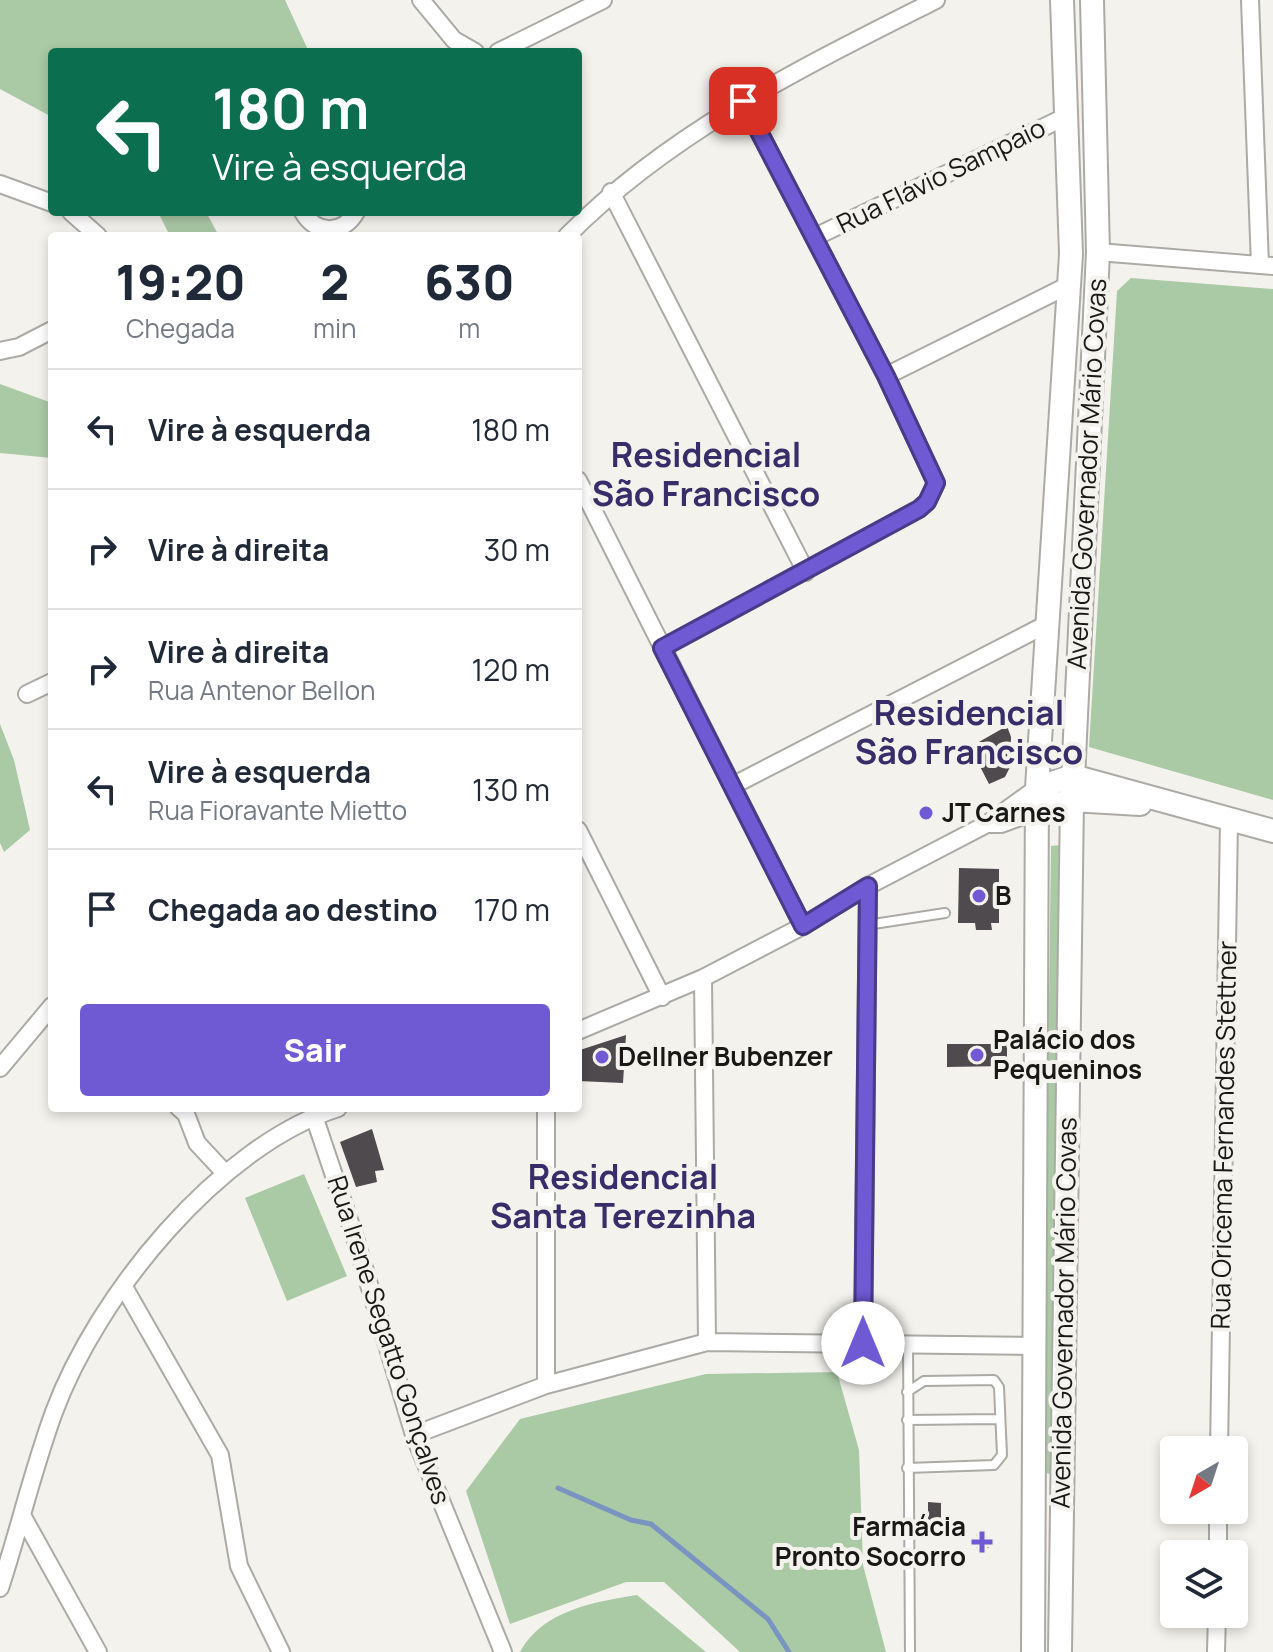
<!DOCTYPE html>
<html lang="pt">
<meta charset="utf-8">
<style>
:root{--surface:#fff;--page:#f2f2f3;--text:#1f2937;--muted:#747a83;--line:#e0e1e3;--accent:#705ad4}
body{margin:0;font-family:Manrope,sans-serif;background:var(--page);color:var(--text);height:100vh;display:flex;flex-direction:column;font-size:30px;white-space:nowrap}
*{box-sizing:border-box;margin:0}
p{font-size:26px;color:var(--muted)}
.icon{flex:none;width:44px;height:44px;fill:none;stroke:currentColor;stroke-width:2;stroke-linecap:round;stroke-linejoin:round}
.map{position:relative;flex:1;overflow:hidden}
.details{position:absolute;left:48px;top:232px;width:534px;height:880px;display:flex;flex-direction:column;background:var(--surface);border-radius:8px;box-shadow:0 4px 12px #0003}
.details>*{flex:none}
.hud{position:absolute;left:48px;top:48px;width:534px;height:168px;border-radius:8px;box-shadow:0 4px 12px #0003;background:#0b6e4f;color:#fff;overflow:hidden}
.needle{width:52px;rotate:219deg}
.buttons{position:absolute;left:1160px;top:1436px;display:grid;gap:16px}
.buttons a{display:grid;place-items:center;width:88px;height:88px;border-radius:8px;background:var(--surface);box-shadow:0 4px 12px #0003;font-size:40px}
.pin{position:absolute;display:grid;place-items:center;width:68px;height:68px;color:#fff;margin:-34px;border-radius:16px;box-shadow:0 4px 12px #0006}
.me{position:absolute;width:88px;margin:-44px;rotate:0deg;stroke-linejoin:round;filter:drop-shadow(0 0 6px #0008)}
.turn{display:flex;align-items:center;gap:28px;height:168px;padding:0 32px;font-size:36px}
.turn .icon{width:104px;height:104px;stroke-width:2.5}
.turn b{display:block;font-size:56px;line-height:68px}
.eta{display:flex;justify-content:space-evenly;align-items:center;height:136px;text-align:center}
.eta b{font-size:48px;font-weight:800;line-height:56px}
.primary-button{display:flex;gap:16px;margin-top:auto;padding:16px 32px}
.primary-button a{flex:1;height:92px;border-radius:8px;background:var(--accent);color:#fff;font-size:32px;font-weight:800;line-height:92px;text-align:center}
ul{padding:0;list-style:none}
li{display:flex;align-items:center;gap:24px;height:120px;padding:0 32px;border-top:2px solid var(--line)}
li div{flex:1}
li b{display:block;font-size:30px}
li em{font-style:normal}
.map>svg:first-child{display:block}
.green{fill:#aac9a5}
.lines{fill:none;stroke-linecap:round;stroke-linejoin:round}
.stream{stroke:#7994c1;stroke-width:5}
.building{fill:#4f4a4d}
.lane-casing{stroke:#acaaa4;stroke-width:12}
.street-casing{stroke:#acaaa4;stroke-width:20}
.secondary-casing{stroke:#acaaa4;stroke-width:26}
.lane{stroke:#fff;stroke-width:8}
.street{stroke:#fff;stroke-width:16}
.secondary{stroke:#fff;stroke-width:22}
.route-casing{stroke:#493a8a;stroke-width:20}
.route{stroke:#705ad4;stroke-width:14}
.poi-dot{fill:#705ad4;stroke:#f4f2ec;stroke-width:3}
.labels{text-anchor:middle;stroke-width:8;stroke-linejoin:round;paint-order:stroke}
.street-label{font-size:26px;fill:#181816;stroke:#f4f2ec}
.poi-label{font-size:26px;font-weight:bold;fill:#181816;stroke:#f4f2ec;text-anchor:start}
.district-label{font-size:34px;font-weight:bold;fill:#372e69;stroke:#f4f2ec}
</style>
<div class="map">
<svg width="1273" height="1652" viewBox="0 0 1273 1652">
<rect width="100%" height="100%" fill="#f4f2ec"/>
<path class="green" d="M0 0H285L309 52H52V117L0 89Z
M158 212H206L219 236H170Z
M1131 278 1273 289V800L1089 747 1117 291Z
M0 384 52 403V458L0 453Z
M0 724 14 760 30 830 4 852 0 843Z
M1060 845 1053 1474 1043 1473 1051 846Z
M304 1174 347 1276 287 1301 245 1198Z
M837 1372 859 1450 863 1565 886 1652H740L664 1582H626L510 1624 466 1491 520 1419 706 1374Z
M637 1595 706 1652H520C543 1610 594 1602 637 1595Z"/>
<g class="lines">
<path class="stream" d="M558 1488 631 1520 651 1524 768 1619 789 1652"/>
</g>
<path class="building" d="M1007 726 1011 737 1010 767 1005 777 989 784 970 747Z
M959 868 999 869V923H991L992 930H976L975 923H958Z
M626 1035 623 1083 578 1081 580 1050Z
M947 1044H1007V1066L947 1067Z
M372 1129 384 1170 375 1171 377 1182 356 1187 340 1142Z
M928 1502 941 1503V1528L928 1527Z
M977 1532 988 1537 989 1548H976Z"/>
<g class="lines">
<g class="lane-casing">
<path id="lane" d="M867 925 945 913
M908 1345 910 1652
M907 1420 998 1419
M907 1468 994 1465 1002 1455 999 1387 994 1380 924 1381 907 1392"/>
</g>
<g class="street-casing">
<path id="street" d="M421 0 454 40 475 52
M1250 0 1260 265
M498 52 603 0
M0 184 52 203
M611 192 806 572
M71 212 98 236
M303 212C316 235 343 235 356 212
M567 236C671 131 805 66 936 0
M815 237 1067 116
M1098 252 1273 266
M0 351 19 347 52 330
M886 376 1069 285
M578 480 803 926
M662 648 919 509 927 502 936 483 886 376 743 101
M27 694 52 682
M732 786 1045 625
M987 824H1001L1039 810
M578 830 662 997
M703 978 707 1342
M578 1031 703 978 803 926 868 886 987 824 1037 788
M0 1068 52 1006
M179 1108 186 1114 197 1143 225 1173
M546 1108V1385
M314 1116 356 1241 414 1435 503 1652
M124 1287 220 1455 239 1566 281 1652
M863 1343 868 886
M414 1435 546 1385 707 1342 1032 1346
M1219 1450 1229 820
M23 1517 98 1652
M1218 1554V1510
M0 1588C19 1530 33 1469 54 1412 97 1296 218 1146 338 1108
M1216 1652 1217 1614"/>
</g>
<g class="secondary-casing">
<path id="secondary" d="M1037 788 1073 776 1273 831
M1039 810 1072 800 1140 804
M1033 1652 1037 788 1071 254 1062 0
M1060 1652 1072 800 1098 252 1092 0"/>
</g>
<use href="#lane" class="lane"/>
<use href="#street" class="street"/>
<use href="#secondary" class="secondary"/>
</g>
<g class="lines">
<g class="route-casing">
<path id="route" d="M743 101 886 376 936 483 927 502 919 509 662 648 803 926 868 886 863 1343"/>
</g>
<use href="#route" class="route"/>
</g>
<g class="poi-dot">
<circle cx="926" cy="813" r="8"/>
<circle cx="979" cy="896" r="8"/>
<circle cx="977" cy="1055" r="8"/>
<circle cx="602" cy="1057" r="8"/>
<path d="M978 1530h8v8h8v8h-8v8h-8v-8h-8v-8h8z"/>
</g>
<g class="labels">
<g class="street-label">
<text transform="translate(941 176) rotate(-26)" y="9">Rua Flávio Sampaio</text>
<text transform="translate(1087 474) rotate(-87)" y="9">Avenida Governador Mário Covas</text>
<text transform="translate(1224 1135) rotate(-89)" y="9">Rua Oricema Fernandes Stettner</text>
<text transform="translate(1064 1313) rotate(-89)" y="9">Avenida Governador Mário Covas</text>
<text transform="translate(389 1340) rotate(72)" y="9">Rua Irene Segatto Gonçalves</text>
</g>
<g class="poi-label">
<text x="942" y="822">JT Carnes</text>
<text x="995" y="905">B</text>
<text x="993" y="1049">Palácio dos<tspan x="993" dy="30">Pequeninos</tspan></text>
<text x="618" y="1066">Dellner Bubenzer</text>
<text x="966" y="1536" text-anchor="end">Farmácia<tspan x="966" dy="30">Pronto Socorro</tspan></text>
</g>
<g class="district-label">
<text x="706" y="467">Residencial<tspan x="706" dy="39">São Francisco</tspan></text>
<text x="969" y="725">Residencial<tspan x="969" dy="39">São Francisco</tspan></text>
<text x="623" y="1189">Residencial<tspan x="623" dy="39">Santa Terezinha</tspan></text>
</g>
</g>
</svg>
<div class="buttons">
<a><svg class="needle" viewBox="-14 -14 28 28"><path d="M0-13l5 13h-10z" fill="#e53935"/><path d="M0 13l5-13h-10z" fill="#747a83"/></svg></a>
<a><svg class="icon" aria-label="layers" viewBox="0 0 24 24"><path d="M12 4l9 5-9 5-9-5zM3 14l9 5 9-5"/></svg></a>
</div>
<div class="pin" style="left:743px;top:101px;background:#d93025"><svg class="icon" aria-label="arrive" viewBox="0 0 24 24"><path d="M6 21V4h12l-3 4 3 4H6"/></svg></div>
<svg class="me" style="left:863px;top:1343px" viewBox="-20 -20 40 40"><circle r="19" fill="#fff"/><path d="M0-13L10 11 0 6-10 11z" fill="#705ad4"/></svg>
<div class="hud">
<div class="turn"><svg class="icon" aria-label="left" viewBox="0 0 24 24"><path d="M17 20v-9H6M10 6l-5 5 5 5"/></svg><div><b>180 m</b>Vire à esquerda</div></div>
</div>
<section class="details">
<div class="eta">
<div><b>19:20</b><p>Chegada</p></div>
<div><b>2</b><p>min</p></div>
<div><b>630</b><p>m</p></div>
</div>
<ul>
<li><svg class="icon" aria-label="left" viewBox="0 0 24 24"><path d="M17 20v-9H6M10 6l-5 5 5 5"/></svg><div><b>Vire à esquerda</b></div><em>180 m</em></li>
<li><svg class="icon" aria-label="right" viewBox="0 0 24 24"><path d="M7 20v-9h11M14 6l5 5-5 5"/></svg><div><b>Vire à direita</b></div><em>30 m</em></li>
<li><svg class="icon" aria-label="right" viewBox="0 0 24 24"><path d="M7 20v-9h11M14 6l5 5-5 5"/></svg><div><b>Vire à direita</b><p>Rua Antenor Bellon</p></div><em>120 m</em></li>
<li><svg class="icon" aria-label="left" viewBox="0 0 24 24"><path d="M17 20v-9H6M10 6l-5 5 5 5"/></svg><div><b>Vire à esquerda</b><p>Rua Fioravante Mietto</p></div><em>130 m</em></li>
<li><svg class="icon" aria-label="arrive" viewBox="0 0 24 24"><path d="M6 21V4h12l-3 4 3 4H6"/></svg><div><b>Chegada ao destino</b></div><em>170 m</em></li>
</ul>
<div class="primary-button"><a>Sair</a></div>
</section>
</div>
